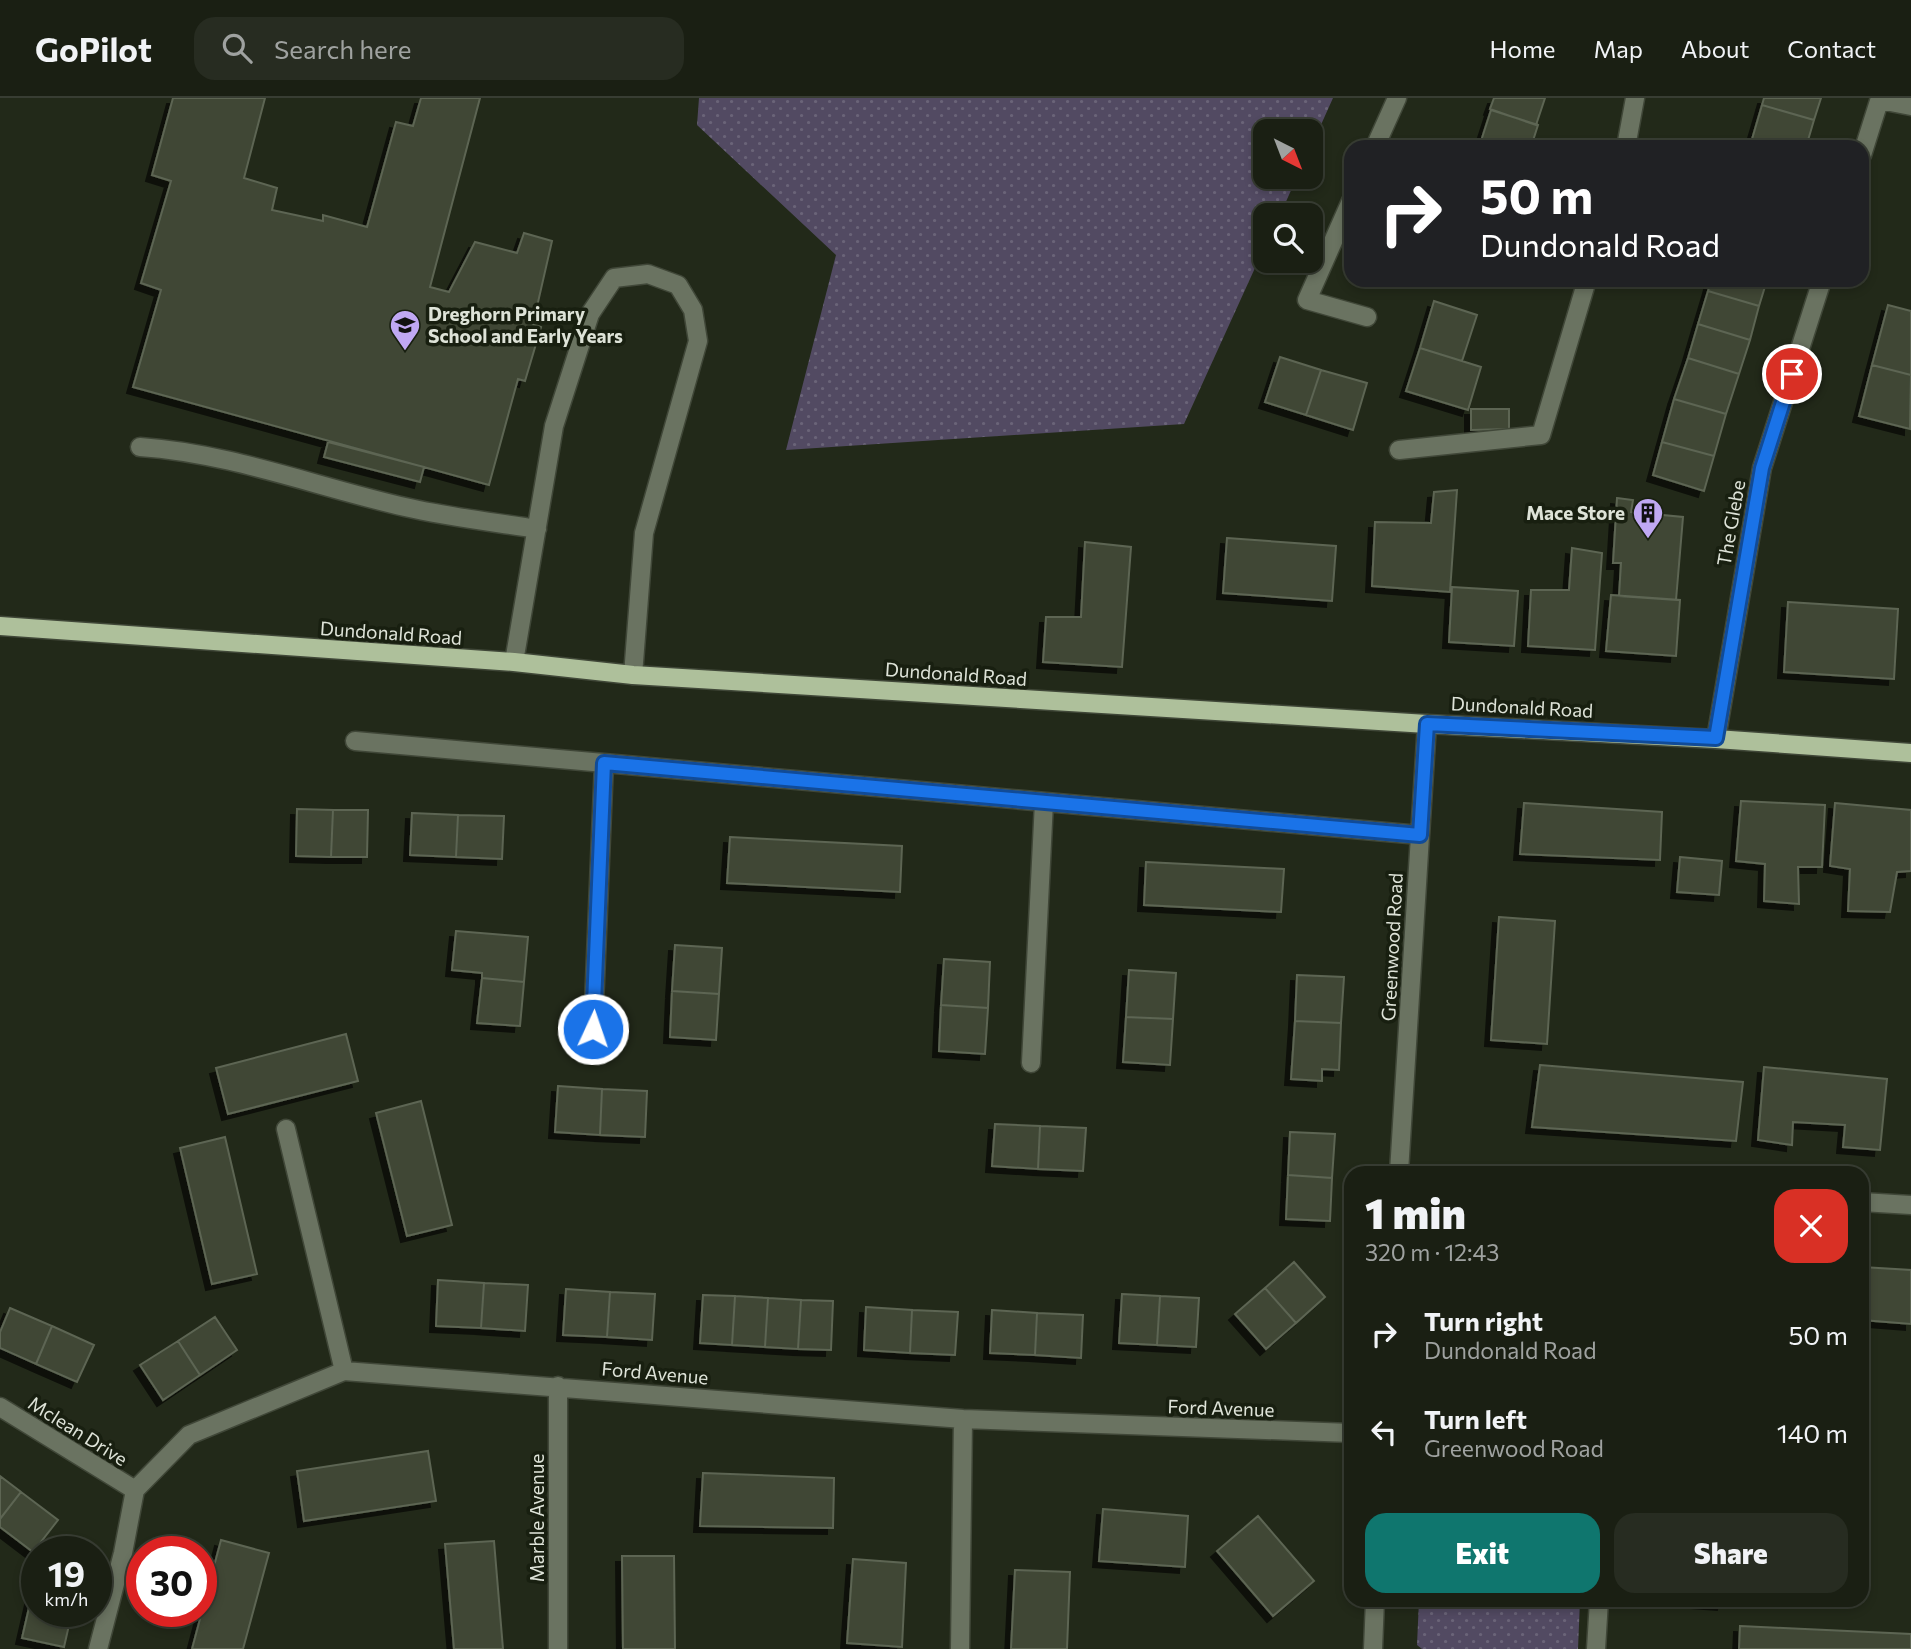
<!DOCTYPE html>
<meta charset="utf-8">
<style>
:root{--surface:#1a1f13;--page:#272c21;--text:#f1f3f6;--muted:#9fa2a0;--line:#383d33;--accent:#0f766e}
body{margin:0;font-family:Commissioner,sans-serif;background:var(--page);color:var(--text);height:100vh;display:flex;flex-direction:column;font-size:26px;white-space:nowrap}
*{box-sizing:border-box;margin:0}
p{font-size:23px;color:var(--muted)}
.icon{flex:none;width:38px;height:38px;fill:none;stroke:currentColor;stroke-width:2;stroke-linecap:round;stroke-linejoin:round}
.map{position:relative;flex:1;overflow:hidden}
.sheet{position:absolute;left:1344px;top:1068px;width:525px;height:441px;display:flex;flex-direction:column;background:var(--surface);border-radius:21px;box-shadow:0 4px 10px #0003,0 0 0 2px var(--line)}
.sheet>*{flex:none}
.banner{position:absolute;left:1344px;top:42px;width:525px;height:147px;border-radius:21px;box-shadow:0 4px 10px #0003,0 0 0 2px var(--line);background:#202124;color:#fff;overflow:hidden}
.needle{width:46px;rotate:138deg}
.controls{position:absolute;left:1253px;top:21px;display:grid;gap:14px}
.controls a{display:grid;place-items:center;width:70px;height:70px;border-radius:14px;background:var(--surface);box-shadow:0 4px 10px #0003,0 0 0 2px var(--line);font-size:35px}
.speed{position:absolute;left:21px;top:1438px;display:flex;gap:14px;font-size:35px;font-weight:700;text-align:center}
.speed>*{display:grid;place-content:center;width:91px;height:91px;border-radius:50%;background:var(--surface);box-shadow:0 4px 10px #0003,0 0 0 2px var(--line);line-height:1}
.speed small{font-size:18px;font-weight:400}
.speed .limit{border:10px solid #d22;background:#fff;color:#111}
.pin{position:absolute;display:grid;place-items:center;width:60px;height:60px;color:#fff;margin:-30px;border:4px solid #fff;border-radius:50%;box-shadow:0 2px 7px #0007}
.me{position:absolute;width:77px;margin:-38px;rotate:3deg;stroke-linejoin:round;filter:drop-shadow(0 0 5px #0008)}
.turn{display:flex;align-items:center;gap:24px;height:147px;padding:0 21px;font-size:32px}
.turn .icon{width:91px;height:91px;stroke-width:2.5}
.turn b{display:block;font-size:49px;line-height:60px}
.round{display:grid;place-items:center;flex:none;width:74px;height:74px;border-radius:21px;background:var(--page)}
.overview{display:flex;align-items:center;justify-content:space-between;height:119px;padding:0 21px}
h1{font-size:42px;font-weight:800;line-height:52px}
.action{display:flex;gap:14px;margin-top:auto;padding:14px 21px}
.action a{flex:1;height:80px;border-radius:21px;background:var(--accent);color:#fff;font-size:28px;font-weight:800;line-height:80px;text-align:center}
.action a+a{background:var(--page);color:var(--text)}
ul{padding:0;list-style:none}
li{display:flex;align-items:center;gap:21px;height:98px;padding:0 21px}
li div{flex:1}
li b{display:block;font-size:26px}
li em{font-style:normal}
header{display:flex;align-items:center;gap:42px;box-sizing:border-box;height:98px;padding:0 35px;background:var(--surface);border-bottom:2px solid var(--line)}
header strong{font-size:33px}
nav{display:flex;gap:38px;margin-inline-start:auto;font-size:24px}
.search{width:490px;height:63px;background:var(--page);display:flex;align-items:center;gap:18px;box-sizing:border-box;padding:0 24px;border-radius:21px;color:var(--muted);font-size:26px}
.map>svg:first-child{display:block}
.grass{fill:url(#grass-dots)}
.building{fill:#3f4736;stroke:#5d6553;stroke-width:2;filter:url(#shadow)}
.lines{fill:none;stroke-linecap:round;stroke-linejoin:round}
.minor-casing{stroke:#404738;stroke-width:21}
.major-casing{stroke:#404738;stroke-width:21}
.minor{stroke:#6a7361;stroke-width:18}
.major{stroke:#aec09b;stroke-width:18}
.route-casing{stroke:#114b97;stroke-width:18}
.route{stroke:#1a73e8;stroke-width:12}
.labels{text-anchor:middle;stroke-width:7;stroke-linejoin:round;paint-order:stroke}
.poi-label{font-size:19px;font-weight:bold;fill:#dee3d8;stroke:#181f10;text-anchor:start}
.street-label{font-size:19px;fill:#dee3d8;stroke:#181f10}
</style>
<header>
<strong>GoPilot</strong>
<div class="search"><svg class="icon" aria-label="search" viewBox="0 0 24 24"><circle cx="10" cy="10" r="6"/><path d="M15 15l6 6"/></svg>Search here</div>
<nav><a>Home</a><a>Map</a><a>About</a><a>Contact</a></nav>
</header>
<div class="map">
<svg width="1911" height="1551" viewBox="0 0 1911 1551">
<defs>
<pattern id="grass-dots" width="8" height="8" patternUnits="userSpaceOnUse" patternTransform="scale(1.75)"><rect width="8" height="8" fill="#524a62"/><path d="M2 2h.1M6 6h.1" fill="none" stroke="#6a6478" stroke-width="1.8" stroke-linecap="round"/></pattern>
<filter id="shadow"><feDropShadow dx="-6" dy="6" stdDeviation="0" flood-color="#0009"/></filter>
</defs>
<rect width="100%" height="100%" fill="#222919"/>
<path class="grass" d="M699 0H1333L1311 49V33H1265V79H1297L1280 117H1265V148L1184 326 786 352 836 157 697 27Z
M1419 1502H1580L1578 1551H1422L1417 1547Z"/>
<path class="building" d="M173 0H265L244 80 277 90 272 112 323 123V117L367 129 396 24 413 28 421 0H480L430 189 449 194 475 144 517 155 524 135 552 143 533 226 541 229 525 283 518 281 489 387 133 289 161 192 141 185 171 83 152 77Z
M1494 0H1545L1536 27 1490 11Z
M1764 0H1821L1814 22 1762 7Z
M1762 7 1814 22 1806 49 1750 48Z
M1491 12 1538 27 1531 49H1500L1481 43Z
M1711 182H1767L1759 208 1708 193Z
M1708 193 1759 208 1750 242 1698 226Z
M1434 203 1477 217 1462 263 1420 250Z
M1888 207 1911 213V277L1872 267Z
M1698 226 1750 242 1739 276 1688 260Z
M1420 250 1481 269 1468 312 1406 293Z
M1280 259 1321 272 1306 317 1265 304Z
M1688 260 1739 276 1726 316 1674 301Z
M1872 267 1911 277 1910 331 1859 318Z
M1321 272 1367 285 1353 332 1306 317Z
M1674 301 1726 316 1714 358 1662 344Z
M1471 311H1509V331L1471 332Z
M328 344 424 369 420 384 324 359Z
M1662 344 1714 358 1704 393 1653 377Z
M1457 392 1450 494 1372 488 1375 424 1431 425 1434 394Z
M1617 400 1633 402 1631 414 1683 419 1676 502 1619 498 1621 465H1613Z
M1227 440 1336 448 1332 503 1223 495Z
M1085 444 1131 449 1122 569 1043 564 1046 519H1081Z
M1572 450 1602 455 1595 552 1528 548 1531 492H1569Z
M1452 489 1518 493 1514 548 1449 544Z
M1611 497 1680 502 1676 558 1606 553Z
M1788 504 1898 511 1894 581 1784 574Z
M1741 703 1825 707 1822 769H1798L1799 806 1764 803 1765 766 1736 763Z
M1524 705 1662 714 1660 762 1520 756Z
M1835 705 1911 712V773L1897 774 1890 814 1848 813 1850 771 1830 768Z
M297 711 333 712 331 759 296 758Z
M333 712H368L367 759H331Z
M412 715 458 717 456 759 410 757Z
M458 717 504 718 502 761 456 759Z
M730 739 902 748 900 794 727 785Z
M1680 759 1722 763 1719 797 1677 794Z
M1146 764 1284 771 1281 814 1144 807Z
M1499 819 1555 823 1547 946 1491 942Z
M456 833 528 839 524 884 482 880V875L452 872Z
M675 847 722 850 719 896 672 893Z
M944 861 990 864 988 910 941 907Z
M1129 872 1176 875 1173 921 1126 919Z
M1297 877 1344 879 1341 925 1295 923Z
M482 880 524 884 520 928 477 925Z
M672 893 719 896 716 942 670 939Z
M941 907 988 910 985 956 939 953Z
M1126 919 1173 921 1170 967 1123 964Z
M1295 923 1341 925 1339 972 1322 971V983L1291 981Z
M346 936 358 983 228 1016 216 970Z
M1540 967 1743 984 1736 1043 1532 1029Z
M1764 969 1887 981 1880 1052 1843 1049 1845 1027 1793 1024 1792 1047 1758 1042Z
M558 988 602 991 600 1037 555 1034Z
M602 991 647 993 645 1039 600 1037Z
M421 1003 452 1127 407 1138 376 1015Z
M995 1026 1040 1028 1038 1071 992 1068Z
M1040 1028 1086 1030 1083 1073 1038 1071Z
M1290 1034 1335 1036 1332 1080 1288 1077Z
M225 1039 257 1176 212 1186 180 1050Z
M1288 1077 1332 1080 1330 1123 1286 1121Z
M1294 1164 1325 1199 1296 1225 1265 1190Z
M1862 1169 1911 1172V1226L1862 1222Z
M438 1182 484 1185 481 1230 436 1228Z
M484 1185 528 1187 525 1233 481 1230Z
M1265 1190 1296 1225 1266 1251 1235 1216Z
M566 1191 610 1194 607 1239 563 1237Z
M610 1194 655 1196 652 1242 607 1239Z
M1122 1196 1160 1198 1157 1247 1119 1245Z
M703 1197 735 1198 732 1247 700 1245Z
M735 1198 768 1200 765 1249 732 1247Z
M1160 1198 1199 1200 1196 1249 1157 1247Z
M768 1200 801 1202 798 1251 765 1249Z
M801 1202 833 1203 831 1252 798 1251Z
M866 1209 912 1212 910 1255 864 1252Z
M10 1210 52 1228 36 1266 0 1250V1234Z
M912 1212 958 1214 955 1257 910 1255Z
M992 1212 1037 1215 1035 1257 990 1255Z
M1037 1215 1083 1217 1081 1260 1035 1257Z
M215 1219 237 1252 200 1277 178 1243Z
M52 1228 94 1247 77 1284 36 1266Z
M178 1243 200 1277 163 1302 140 1267Z
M428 1353 436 1403 304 1423 297 1373Z
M703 1375 834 1380 833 1430 700 1428Z
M0 1378 21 1394 0 1421Z
M21 1394 58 1422 33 1454 0 1429V1421Z
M1103 1411 1188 1418 1185 1469 1099 1463Z
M1258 1418 1314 1483 1273 1518 1217 1453Z
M221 1442 269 1455 243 1551H192Z
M494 1443 503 1551H454L445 1446Z
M622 1458H674L675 1551H623Z
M853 1461 906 1465 902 1549 847 1545Z
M1015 1472 1070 1474 1067 1551H1011Z
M37 1475V1514H72L64 1549 22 1540Z
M1669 1502H1724L1723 1506Z
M1740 1528 1911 1536V1551H1739Z"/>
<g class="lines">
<g class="minor-casing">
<path id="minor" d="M1880 2 1911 8
M1375 49 1397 0
M1626 49 1635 0
M1862 57 1880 0
M1351 103 1307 202 1367 219
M140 349C230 355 317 389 405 409 448 419 493 424 537 431
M1399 352 1541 337 1587 182
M514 564 554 328 590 216 614 180 648 176 678 187 693 212 698 243 644 435 633 577
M1716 641 1762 370 1822 182
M355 643 1420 737
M593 931 604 665
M1031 965 1044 704
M286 1031 344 1273
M1399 1074 1427 626
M1862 1104 1911 1107
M0 1309 135 1392
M98 1551 123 1455 135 1392 189 1337 344 1273 963 1321 1351 1335
M558 1551V1288
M960 1551 963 1321
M1373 1551 1375 1502
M1596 1551 1599 1502"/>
</g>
<g class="major-casing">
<path id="major" d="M0 528 514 564 633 577 1427 626 1716 641 1911 655"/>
</g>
<use href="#minor" class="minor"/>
<use href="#major" class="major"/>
</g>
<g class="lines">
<g class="route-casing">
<path id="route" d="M593 931 604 665 1420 737 1427 626 1716 640 1762 370 1792 276"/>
</g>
<use href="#route" class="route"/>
</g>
<defs>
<g id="school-pin" transform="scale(1.575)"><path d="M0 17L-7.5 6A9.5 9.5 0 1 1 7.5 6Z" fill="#c0a8f3" stroke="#181f10"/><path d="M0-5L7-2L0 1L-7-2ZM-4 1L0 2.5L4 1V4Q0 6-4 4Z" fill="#111"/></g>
<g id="building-pin" transform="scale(1.575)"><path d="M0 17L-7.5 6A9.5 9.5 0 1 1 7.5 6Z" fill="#c0a8f3" stroke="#181f10"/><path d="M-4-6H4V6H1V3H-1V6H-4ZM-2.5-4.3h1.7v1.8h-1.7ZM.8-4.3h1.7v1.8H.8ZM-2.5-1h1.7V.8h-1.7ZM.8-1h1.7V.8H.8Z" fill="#111"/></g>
</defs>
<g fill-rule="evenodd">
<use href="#school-pin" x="405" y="227"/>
<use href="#building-pin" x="1648" y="415"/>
</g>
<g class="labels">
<g class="poi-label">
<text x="428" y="223">Dreghorn Primary<tspan x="428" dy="22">School and Early Years</tspan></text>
<text x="1625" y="422" text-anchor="end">Mace Store</text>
</g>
<g class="street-label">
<text transform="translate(1731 425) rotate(-80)" y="7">The Glebe</text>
<text transform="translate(391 535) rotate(4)" y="7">Dundonald Road</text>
<text transform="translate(956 576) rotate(4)" y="7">Dundonald Road</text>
<text transform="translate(1522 609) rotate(3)" y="7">Dundonald Road</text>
<text transform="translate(1392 849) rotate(-87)" y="7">Greenwood Road</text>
<text transform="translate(655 1275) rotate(5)" y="7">Ford Avenue</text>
<text transform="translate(1221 1310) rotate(2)" y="7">Ford Avenue</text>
<text transform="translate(78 1333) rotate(32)" y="7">Mclean Drive</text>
<text transform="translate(537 1420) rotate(-90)" y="7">Marble Avenue</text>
</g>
</g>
</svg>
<div class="controls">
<a><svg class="needle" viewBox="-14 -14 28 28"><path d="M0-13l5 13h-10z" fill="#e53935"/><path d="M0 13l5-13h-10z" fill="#9fa2a0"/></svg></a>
<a><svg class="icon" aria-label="search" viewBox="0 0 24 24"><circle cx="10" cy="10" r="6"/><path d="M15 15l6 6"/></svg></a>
</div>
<div class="speed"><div>19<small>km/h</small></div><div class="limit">30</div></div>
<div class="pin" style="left:1792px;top:276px;background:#d93025"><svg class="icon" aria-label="arrive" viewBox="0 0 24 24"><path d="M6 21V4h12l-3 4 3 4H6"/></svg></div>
<svg class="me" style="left:593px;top:931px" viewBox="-20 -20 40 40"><circle r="17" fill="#1a73e8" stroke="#fff" stroke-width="3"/><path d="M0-11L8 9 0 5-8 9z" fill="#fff"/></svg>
<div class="banner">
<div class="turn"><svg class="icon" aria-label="right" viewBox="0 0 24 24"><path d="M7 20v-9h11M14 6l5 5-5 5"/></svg><div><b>50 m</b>Dundonald Road</div></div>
</div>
<section class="sheet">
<div class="overview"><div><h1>1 min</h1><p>320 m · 12:43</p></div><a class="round" style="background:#d93025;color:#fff"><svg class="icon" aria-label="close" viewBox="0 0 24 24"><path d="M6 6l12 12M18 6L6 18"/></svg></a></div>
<ul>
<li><svg class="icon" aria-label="right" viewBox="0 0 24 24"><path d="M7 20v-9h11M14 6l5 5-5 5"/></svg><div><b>Turn right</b><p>Dundonald Road</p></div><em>50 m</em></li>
<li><svg class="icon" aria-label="left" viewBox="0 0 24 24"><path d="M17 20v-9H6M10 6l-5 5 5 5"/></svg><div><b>Turn left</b><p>Greenwood Road</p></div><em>140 m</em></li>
</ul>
<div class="action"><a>Exit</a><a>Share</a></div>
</section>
</div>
